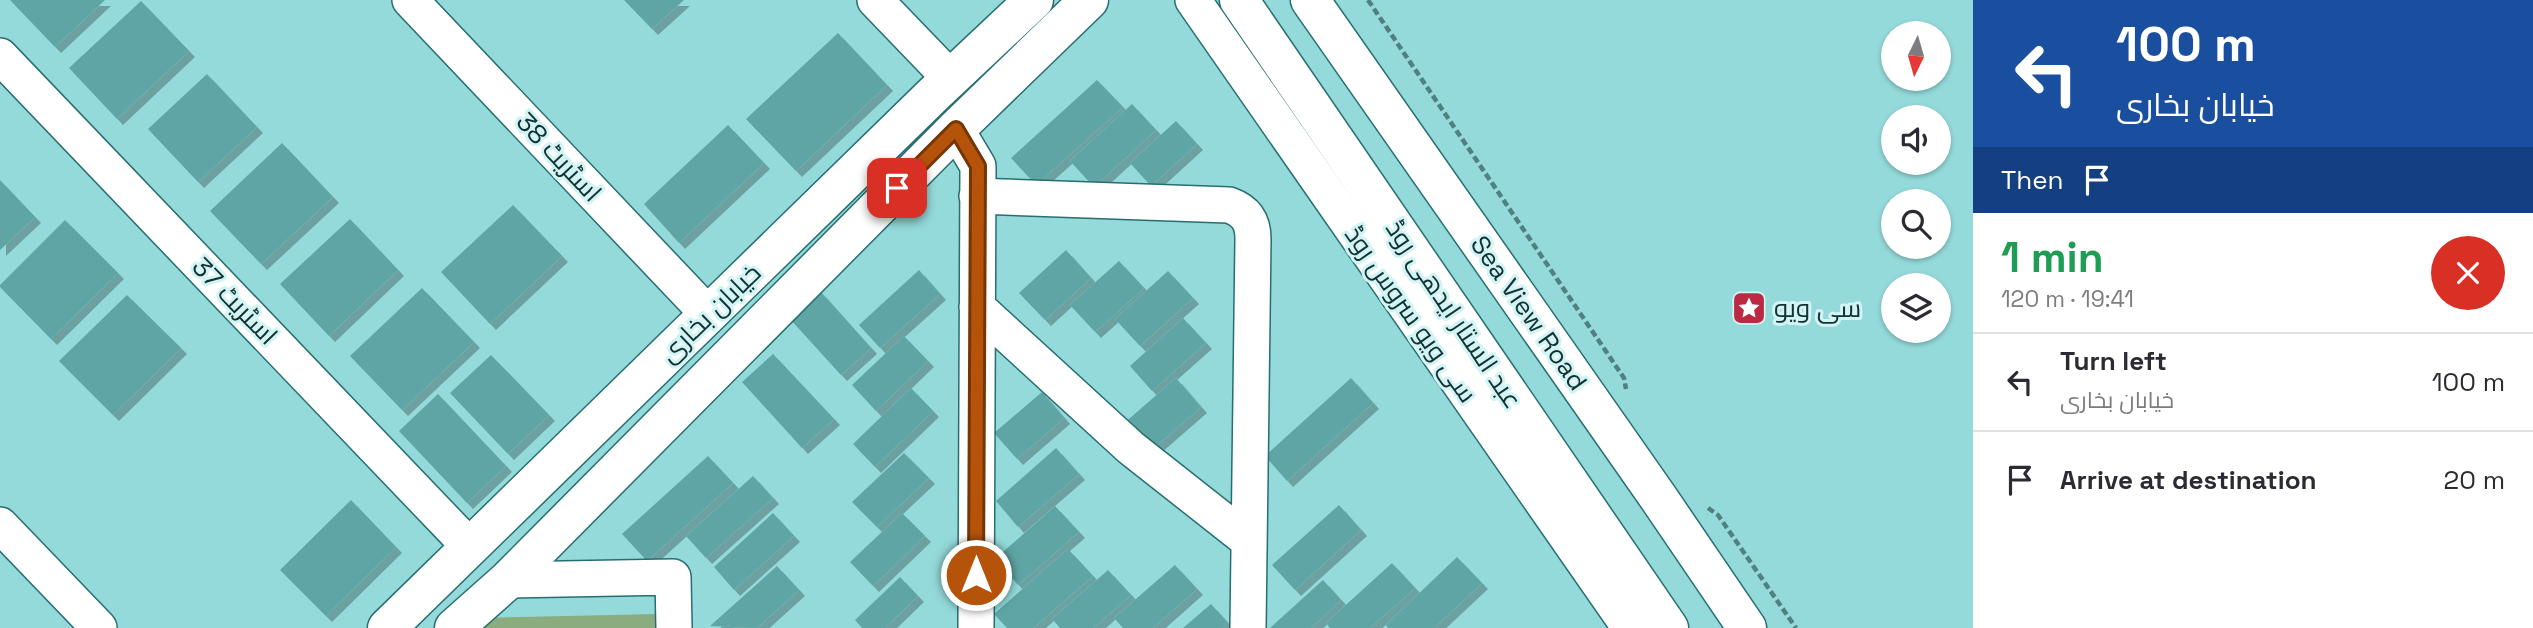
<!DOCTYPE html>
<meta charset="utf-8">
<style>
:root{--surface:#fff;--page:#f7f7f7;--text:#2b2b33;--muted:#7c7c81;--line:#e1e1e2}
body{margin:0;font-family:"Space Grotesk",Cairo,sans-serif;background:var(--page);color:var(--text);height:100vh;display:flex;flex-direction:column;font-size:26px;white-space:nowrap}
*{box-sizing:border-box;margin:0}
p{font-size:23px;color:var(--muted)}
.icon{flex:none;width:38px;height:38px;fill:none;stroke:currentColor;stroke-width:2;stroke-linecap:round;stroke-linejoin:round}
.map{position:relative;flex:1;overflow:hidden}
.details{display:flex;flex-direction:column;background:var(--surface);width:560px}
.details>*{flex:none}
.guide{background:#1a4fa0;color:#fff;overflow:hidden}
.needle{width:46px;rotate:185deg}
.fabs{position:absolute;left:1881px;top:21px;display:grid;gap:14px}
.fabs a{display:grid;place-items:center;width:70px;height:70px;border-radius:50%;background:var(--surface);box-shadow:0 2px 5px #0004;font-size:35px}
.pin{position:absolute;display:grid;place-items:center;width:60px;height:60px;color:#fff;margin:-30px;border-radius:14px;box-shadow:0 4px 10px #0006}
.me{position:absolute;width:77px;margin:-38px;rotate:0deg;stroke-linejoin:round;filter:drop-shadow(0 0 5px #0008)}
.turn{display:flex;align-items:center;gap:24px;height:147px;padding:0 28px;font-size:32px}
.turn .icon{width:91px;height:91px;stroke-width:2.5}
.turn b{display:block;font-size:49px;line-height:60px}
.then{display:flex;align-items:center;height:66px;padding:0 28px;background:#0003;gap:14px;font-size:26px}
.round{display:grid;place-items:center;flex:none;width:74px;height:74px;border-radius:37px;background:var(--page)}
.head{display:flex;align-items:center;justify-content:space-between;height:119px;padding:0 28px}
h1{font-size:42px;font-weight:700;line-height:52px;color:#1e9e55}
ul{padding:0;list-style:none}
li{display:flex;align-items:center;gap:21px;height:98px;padding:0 28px;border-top:2px solid var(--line)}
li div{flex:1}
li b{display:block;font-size:26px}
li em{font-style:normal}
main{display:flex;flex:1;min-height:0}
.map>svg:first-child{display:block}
.green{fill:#8bac7e}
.building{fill:#5fa5a6;filter:url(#shadow)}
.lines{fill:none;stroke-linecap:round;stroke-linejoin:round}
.minor-casing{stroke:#266e70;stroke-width:38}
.tertiary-casing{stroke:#266e70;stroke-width:41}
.primary-casing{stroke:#266e70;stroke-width:41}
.path{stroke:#508081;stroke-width:4.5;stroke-dasharray:7 3.5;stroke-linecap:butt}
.minor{stroke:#fff;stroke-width:35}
.tertiary{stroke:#fff;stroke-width:38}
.primary{stroke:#fff;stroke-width:38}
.route-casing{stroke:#753606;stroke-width:18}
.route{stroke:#b45309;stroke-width:12}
.labels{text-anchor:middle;stroke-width:6;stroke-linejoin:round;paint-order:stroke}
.street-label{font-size:26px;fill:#143132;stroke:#d2f4f4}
.poi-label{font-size:26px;fill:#143132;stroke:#d2f4f4;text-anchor:start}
</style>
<main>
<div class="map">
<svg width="1973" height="628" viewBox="0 0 1973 628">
<defs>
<filter id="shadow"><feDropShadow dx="6" dy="6" stdDeviation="0" flood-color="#0004"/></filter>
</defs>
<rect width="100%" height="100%" fill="#94dadb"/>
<path class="green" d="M657 614 658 628H469L479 618Z"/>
<path class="building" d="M10 0H105L55 47Z
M624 0H684L652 29Z
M141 1 189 51 117 119 69 68Z
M838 33 887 85 796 171 746 119Z
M207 74 257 127 198 182 148 129Z
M1097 80 1123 107 1036 185 1011 158Z
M1132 104 1156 130 1094 187 1070 161Z
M1176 121 1197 144 1151 186 1130 163Z
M728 125 764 163 679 243 644 204Z
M282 143 333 197 261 264 210 211Z
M0 180 35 217 0 250Z
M513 205 562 256 490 324 441 272Z
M350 219 398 270 329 336 280 284Z
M65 220 118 273 51 339 0 287V285Z
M1066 250 1091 278 1045 320 1019 293Z
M1119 261 1144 288 1095 332 1070 305Z
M919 270 940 294 880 348 859 325Z
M1168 271 1193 298 1140 346 1115 319Z
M422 288 474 342 402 410 350 356Z
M820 291 871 348 841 375 790 319Z
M127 295 181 348 113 415 59 361Z
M1183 318 1206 343 1152 391 1130 366Z
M904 336 928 361 876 411 852 385Z
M773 354 834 419 802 448 742 382Z
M491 355 549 415 508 454 450 393Z
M1176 378 1201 407 1147 454 1122 425Z
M1351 378 1373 403 1287 481 1265 456Z
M911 388 933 411 875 467 853 444Z
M1042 392 1064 418 1017 459 994 433Z
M438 394 506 466 467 503 399 431Z
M1056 448 1079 474 1018 527 996 501Z
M904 453 929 478 877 527 852 502Z
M708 456 733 483 647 561 622 534Z
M753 476 773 498 706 558 686 536Z
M351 500 396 547 326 616 280 570Z
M1339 505 1361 530 1295 590 1272 565Z
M1055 506 1079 532 1018 585 995 559Z
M773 513 794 536 734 590 714 567Z
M902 513 925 536 873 586 850 562Z
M1068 549 1093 576 1033 628H1007L994 614Z
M1457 557 1482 583 1434 628H1388L1386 625Z
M1392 563 1415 588 1370 628H1330L1326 623Z
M1175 565 1197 589 1153 628H1123L1114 618Z
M777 566 799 590 757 628 710 626Z
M1108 570 1131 595 1093 628H1060L1052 619Z
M900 577 918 596 885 628H862L855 620Z
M1323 580 1341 600 1311 628H1270Z
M1211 604 1228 623 1223 628H1183Z"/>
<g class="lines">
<g class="minor-casing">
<path id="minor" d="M410 0 708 314
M875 0 951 79
M1193 0 1630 628
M0 56 470 547
M956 129 978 166 976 628
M977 196 1229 205C1246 211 1253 221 1253 239L1248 628
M977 307 1131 448 1249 541
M0 525 99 628
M508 580 673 577 674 628"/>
</g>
<g class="tertiary-casing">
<path id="tertiary" d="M387 628 934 94 1034 0
M454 628 508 580 956 129 1089 0"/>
</g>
<g class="primary-casing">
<path id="primary" d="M1239 0 1669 628
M1310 0 1660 500 1747 628"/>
</g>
<path class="path" d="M1368 0 1624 378 1626 389
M1708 508 1718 515 1796 628"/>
<use href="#minor" class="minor"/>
<use href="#tertiary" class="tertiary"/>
<use href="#primary" class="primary"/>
</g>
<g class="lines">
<g class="route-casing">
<path id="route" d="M897 188 956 129 978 166 976 575"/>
</g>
<use href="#route" class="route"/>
</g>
<defs>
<g id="sight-square" transform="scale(1.75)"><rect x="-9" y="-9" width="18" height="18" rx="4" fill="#bb2942" stroke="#d2f4f4"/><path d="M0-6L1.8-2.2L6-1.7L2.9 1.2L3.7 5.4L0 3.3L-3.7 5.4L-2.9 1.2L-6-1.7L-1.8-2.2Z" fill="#fff"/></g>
</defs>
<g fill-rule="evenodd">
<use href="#sight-square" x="1749" y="308"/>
</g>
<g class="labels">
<g class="street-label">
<text transform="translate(559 157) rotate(47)" y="9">اسٹریٹ 38</text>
<text transform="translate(235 301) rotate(46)" y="9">اسٹریٹ 37</text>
<text transform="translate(710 313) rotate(-44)" y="9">خیابان بخاری</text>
<text transform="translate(1529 313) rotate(55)" y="9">Sea View Road</text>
<text transform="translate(1411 314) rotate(55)" y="9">سی ویو سروس روڈ</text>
<text transform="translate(1454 314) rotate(56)" y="9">عبد الستار ایدھی روڈ</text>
</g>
<g class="poi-label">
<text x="1774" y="317">سی ویو</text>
</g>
</g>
</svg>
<div class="fabs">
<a><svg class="needle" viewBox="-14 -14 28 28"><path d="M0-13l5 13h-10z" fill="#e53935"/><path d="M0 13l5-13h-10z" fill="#7c7c81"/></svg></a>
<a><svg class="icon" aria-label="sound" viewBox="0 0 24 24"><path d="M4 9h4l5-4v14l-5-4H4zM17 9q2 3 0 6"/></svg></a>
<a><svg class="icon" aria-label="search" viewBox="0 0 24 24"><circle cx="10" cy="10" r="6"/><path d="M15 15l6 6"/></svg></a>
<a><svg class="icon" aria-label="layers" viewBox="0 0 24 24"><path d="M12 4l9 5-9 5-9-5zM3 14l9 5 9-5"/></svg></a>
</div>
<div class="pin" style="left:897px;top:188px;background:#d93025"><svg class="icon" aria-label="arrive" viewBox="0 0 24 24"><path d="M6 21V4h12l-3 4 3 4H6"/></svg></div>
<svg class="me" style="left:976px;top:575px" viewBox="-20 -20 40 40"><circle r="17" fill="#b45309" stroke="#fff" stroke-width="3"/><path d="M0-11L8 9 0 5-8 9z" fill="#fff"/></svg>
</div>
<section class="details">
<div class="guide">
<div class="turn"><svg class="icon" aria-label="left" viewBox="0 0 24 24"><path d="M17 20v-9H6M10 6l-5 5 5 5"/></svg><div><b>100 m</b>خیابان بخاری</div></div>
<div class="then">Then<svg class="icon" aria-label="arrive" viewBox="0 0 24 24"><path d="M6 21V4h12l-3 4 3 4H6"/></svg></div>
</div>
<div class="head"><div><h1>1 min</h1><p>120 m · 19:41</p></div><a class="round" style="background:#d93025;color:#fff"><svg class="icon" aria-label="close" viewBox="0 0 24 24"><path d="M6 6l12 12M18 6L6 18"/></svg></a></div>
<ul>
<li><svg class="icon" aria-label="left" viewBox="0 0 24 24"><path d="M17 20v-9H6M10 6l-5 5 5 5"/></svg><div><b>Turn left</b><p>خیابان بخاری</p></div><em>100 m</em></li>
<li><svg class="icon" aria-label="arrive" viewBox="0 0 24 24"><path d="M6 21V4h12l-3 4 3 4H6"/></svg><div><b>Arrive at destination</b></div><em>20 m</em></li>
</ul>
</section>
</main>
